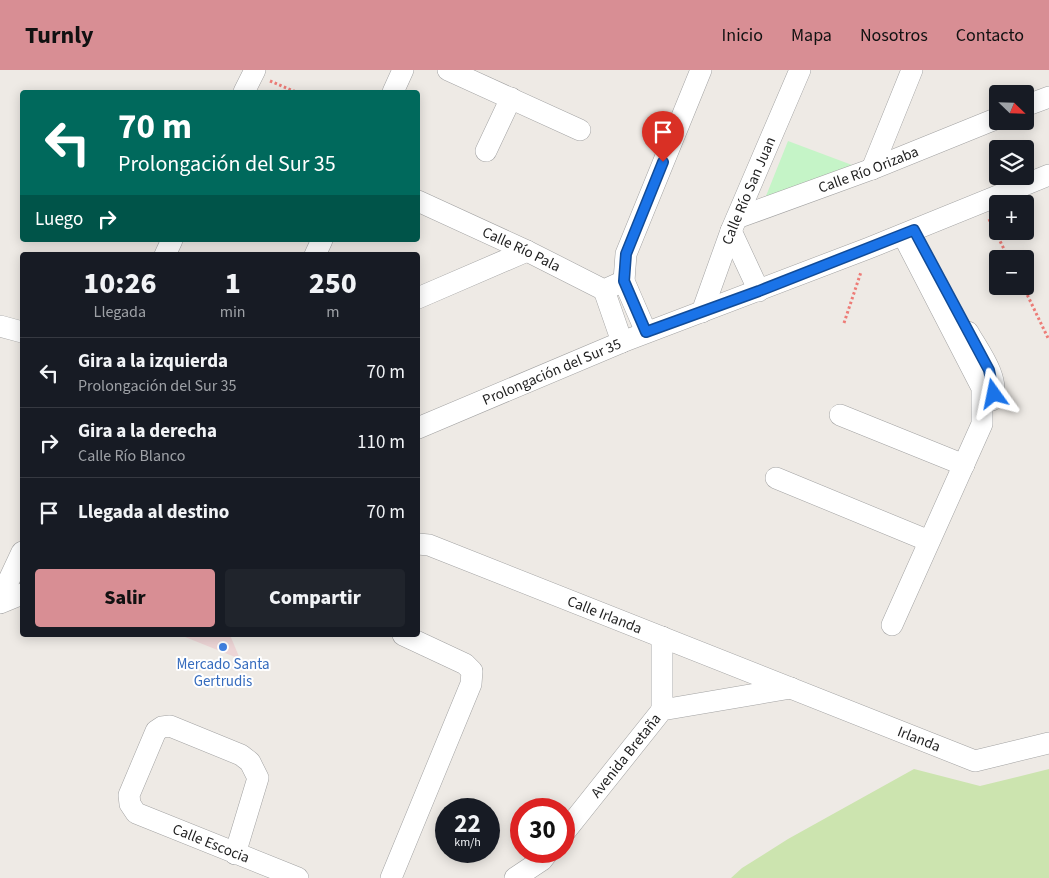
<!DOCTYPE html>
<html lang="es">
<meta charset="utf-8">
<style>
:root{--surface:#171b24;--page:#20242c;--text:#f1f3f6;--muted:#9ea1a6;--line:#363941;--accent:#d88e94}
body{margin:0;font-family:"Source Sans 3",sans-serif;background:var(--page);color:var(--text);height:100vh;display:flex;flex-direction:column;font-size:19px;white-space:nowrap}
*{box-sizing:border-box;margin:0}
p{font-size:16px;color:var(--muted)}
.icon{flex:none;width:28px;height:28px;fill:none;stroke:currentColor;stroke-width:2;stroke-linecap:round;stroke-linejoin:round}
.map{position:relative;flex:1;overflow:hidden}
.sheet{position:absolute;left:20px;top:182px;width:400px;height:385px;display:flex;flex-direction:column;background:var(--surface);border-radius:5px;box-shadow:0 2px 12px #0003}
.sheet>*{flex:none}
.top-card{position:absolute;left:20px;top:20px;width:400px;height:152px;border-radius:5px;box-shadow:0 2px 12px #0003;background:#00695c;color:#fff;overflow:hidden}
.needle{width:32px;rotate:113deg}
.fabs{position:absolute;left:989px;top:15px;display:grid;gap:10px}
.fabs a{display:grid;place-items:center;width:45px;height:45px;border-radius:5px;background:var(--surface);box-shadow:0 2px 12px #0003;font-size:25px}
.speed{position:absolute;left:435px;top:728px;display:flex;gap:10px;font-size:25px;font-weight:700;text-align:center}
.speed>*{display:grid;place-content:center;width:65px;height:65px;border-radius:50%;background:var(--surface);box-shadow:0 2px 12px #0003;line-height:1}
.speed small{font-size:12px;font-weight:400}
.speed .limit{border:8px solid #d22;background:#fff;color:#111}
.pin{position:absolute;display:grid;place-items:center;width:42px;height:42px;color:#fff;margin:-51px -21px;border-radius:50% 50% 50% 0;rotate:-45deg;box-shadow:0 0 5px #0007}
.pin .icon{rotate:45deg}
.me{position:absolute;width:55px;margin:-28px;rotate:348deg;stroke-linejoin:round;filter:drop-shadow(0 0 4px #0008)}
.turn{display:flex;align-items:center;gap:18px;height:105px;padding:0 15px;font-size:22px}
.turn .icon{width:65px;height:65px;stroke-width:2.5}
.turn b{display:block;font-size:35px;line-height:42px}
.then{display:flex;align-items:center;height:48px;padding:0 15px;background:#0003;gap:10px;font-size:19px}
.eta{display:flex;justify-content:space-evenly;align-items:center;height:85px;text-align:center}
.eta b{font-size:30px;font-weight:800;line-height:35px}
.action{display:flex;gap:10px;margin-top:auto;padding:10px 15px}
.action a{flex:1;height:58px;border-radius:5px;background:var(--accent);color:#111;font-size:20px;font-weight:800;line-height:58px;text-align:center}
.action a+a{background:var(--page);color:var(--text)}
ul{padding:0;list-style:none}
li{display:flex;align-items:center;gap:15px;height:70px;padding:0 15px;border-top:1px solid var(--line)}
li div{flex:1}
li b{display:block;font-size:19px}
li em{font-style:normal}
header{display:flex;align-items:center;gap:30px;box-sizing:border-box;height:70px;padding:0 25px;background:var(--accent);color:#111}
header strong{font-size:24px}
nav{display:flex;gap:28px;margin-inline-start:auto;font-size:18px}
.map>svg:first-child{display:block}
.commercial{fill:#edd5d6}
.grass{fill:#cce4af}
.park{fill:#c5f4c7}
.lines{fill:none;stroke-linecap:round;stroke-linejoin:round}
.minor-casing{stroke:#a2a2a2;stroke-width:22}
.path{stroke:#ed7c77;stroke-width:3;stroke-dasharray:2.5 2.5;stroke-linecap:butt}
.minor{stroke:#fff;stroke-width:21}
.route-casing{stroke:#114b97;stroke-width:12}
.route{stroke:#1a73e8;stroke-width:9}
.shop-dot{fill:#3f7fe0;stroke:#fff;stroke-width:2}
.labels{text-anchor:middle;stroke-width:4;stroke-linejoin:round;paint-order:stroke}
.street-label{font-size:15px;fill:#1e1e1e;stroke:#fff}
.shop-label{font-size:15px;fill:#366cbe;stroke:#fff}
</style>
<header>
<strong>Turnly</strong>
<nav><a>Inicio</a><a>Mapa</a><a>Nosotros</a><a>Contacto</a></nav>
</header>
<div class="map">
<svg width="1049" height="808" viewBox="0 0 1049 808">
<rect width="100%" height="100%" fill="#eeeae5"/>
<path class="commercial" d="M180 565H230L240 589Z"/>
<path class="grass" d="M914 699 980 716 1049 699V808H731L742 798 788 769Z"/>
<path class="park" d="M788 71 852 95 764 131Z"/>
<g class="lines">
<g class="minor-casing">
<g id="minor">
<path d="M448 0 580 60"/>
<path d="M244 22 255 0"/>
<path d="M393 22 403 0"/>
<path d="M1025 36 1049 27"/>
<path d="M486 81 511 28"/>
<path d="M872 99 912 0"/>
<path id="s1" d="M418 131 527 181 604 220 624 211"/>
<path id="s2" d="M737 148 872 99 998 48"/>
<path d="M731 161 759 221"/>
<path d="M165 185 172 170"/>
<path d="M315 185 322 170"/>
<path d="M604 220 622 272"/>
<path d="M418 228 527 181"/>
<path id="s3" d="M702 242 731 161 800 0"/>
<path d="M0 256 22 262"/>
<path d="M646 262 624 211 626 184 701 0"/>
<path d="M968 262C978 280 1001 309 992 330"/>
<path d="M840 345 964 395"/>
<path id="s4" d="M418 358 622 272 869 178 1049 105"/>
<path d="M776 408 929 471"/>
<path id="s5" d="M418 474 429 475 975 691 1049 673"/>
<path d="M0 529 22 482"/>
<path d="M0 533 22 524"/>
<path d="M892 555 982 354V318L903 165"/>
<path d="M662 567V640"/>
<path id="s6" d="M564 763 662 640 791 618"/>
<path id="s7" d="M235 784 258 708 250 692 241 685 170 656 162 657 156 661 129 725 130 734 136 743 298 808"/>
<path d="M391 808 471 614 472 601 465 594 403 565"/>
<path d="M515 808 542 790 549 781"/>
</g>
</g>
<path class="path" d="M270 11 296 22
M989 149 1009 189
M1023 216 1049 270
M844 253 861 202"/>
<use href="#minor" class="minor"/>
</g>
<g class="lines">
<g class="route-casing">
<path id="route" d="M663 92 626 184 624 211 646 262 759 221 914 160 989 300 994 324"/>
</g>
<use href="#route" class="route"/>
</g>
<circle class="shop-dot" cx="223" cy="577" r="5"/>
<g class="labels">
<g class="street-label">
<text dy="5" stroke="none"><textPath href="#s2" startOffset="140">Calle Río Orizaba</textPath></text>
<text dy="5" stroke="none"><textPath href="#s3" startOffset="130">Calle Río San Juan</textPath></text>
<text dy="5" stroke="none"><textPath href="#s1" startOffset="114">Calle Río Pala</textPath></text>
<text dy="5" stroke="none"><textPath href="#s4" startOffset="145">Prolongación del Sur 35</textPath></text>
<text dy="5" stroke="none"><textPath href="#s5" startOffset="200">Calle Irlanda</textPath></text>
<text dy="5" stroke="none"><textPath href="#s5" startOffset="538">Irlanda</textPath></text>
<text dy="5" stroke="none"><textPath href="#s6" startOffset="99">Avenida Bretaña</textPath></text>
<text dy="5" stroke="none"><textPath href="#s7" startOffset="371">Calle Escocia</textPath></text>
</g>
<g class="shop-label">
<text x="223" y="599">Mercado Santa<tspan x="223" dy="17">Gertrudis</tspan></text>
</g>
</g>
</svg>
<div class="fabs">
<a><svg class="needle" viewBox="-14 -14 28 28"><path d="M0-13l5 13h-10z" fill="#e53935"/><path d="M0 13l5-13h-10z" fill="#9ea1a6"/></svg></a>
<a><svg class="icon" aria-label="layers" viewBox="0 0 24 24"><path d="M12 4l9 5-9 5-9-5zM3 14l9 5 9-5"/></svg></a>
<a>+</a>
<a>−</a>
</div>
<div class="speed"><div>22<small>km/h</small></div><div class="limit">30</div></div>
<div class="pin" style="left:663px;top:92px;background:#d93025"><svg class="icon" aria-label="arrive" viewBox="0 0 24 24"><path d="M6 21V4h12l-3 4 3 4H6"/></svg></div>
<svg class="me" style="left:994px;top:324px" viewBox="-20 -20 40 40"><path d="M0-17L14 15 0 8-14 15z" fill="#1a73e8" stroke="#fff" stroke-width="4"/></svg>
<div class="top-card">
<div class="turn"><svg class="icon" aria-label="left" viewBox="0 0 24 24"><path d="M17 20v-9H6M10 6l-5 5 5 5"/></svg><div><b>70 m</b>Prolongación del Sur 35</div></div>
<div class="then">Luego<svg class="icon" aria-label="right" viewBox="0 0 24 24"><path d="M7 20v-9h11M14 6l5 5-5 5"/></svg></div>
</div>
<section class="sheet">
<div class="eta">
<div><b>10:26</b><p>Llegada</p></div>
<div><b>1</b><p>min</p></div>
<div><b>250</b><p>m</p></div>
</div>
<ul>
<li><svg class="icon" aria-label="left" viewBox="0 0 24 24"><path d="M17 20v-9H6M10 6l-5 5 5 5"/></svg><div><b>Gira a la izquierda</b><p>Prolongación del Sur 35</p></div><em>70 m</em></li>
<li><svg class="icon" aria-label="right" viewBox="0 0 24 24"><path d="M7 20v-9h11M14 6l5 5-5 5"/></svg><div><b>Gira a la derecha</b><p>Calle Río Blanco</p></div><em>110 m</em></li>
<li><svg class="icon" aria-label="arrive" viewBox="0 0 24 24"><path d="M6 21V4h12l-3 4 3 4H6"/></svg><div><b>Llegada al destino</b></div><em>70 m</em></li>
</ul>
<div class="action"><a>Salir</a><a>Compartir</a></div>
</section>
</div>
